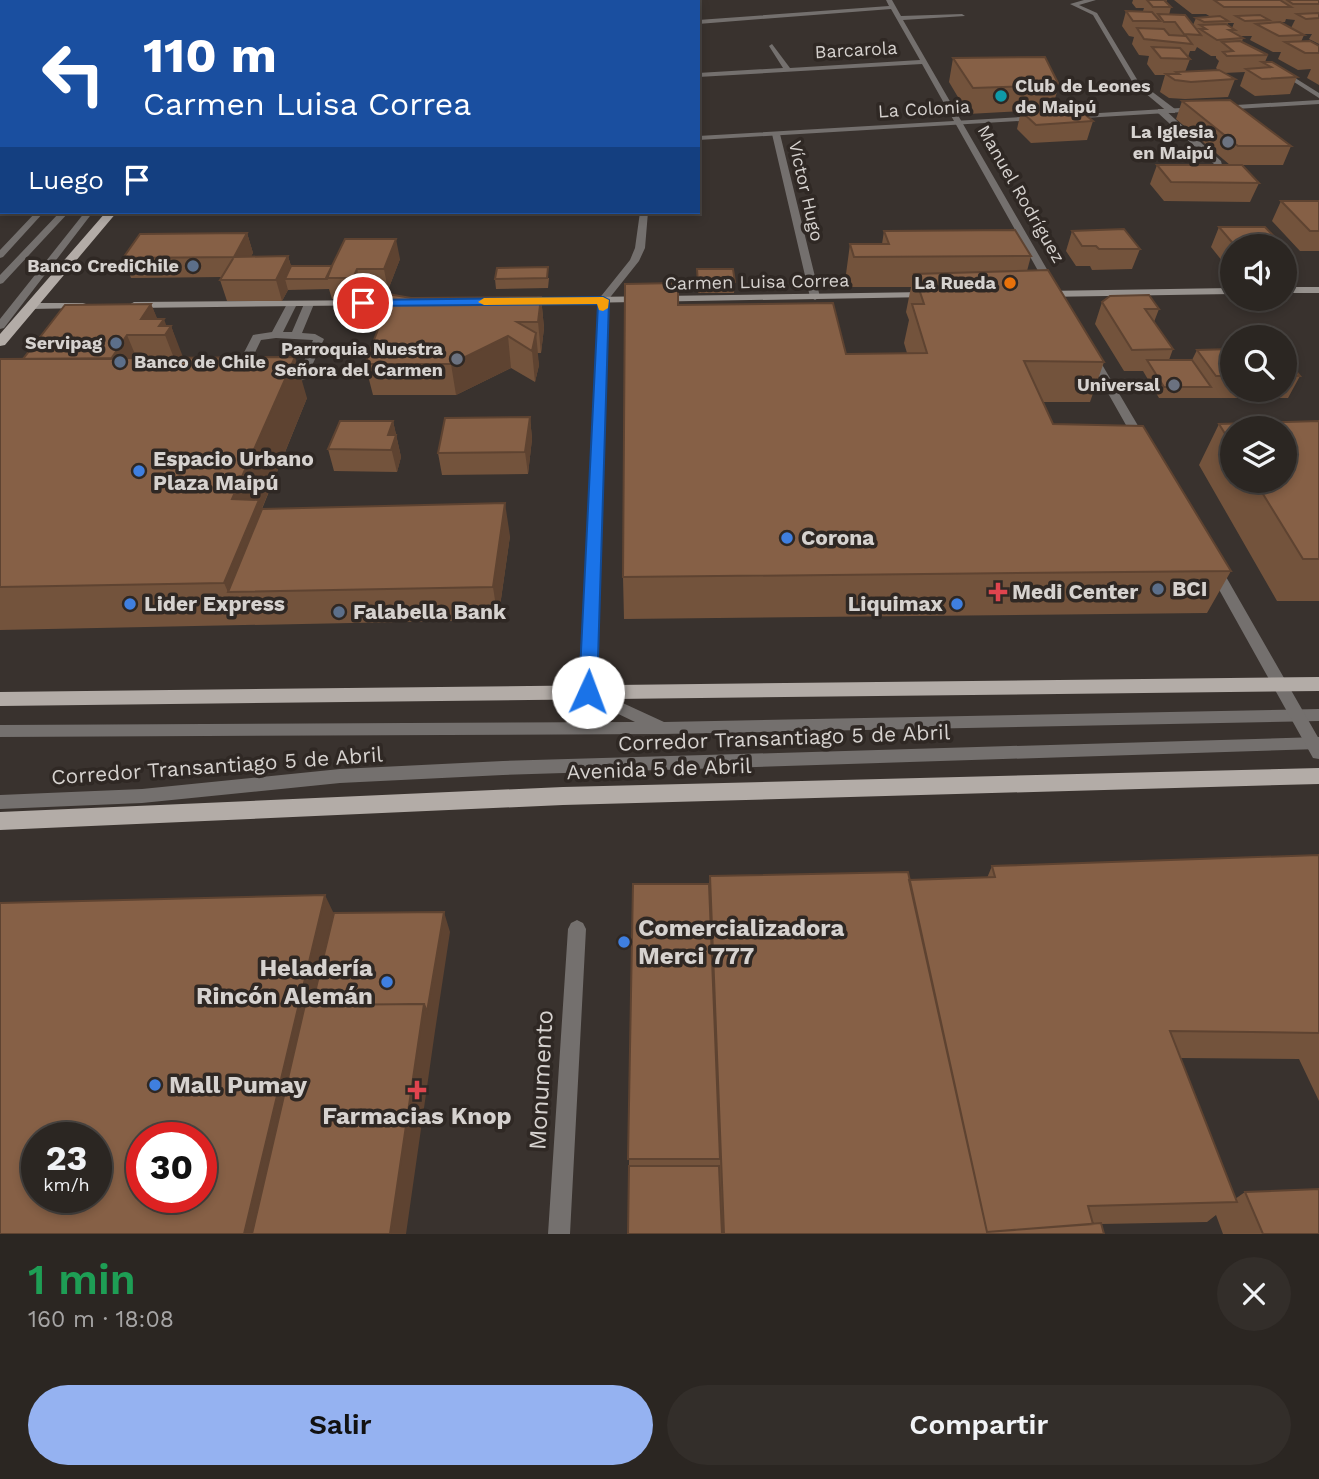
<!DOCTYPE html>
<html lang="es">
<meta charset="utf-8">
<style>
:root{--surface:#2b2622;--page:#332e2a;--text:#f1f3f6;--muted:#a6a5a5;--line:#474340;--accent:#95b2f1}
body{margin:0;font-family:"Work Sans",sans-serif;background:var(--page);color:var(--text);height:100vh;display:flex;flex-direction:column;font-size:26px;white-space:nowrap}
*{box-sizing:border-box;margin:0}
p{font-size:23px;color:var(--muted)}
.icon{flex:none;width:38px;height:38px;fill:none;stroke:currentColor;stroke-width:2;stroke-linecap:round;stroke-linejoin:round}
.map{position:relative;height:1234px;overflow:hidden}
.panel{display:flex;flex-direction:column;background:var(--surface);flex:1}
.panel>*{flex:none}
.guide{position:absolute;left:0px;top:0px;width:700px;height:214px;box-shadow:0 4px 10px #0003,0 0 0 2px var(--line);background:#1a4fa0;color:#fff;overflow:hidden}
.controls{position:absolute;left:1220px;top:234px;display:grid;gap:14px}
.controls a{display:grid;place-items:center;width:77px;height:77px;border-radius:50%;background:var(--surface);box-shadow:0 4px 10px #0003,0 0 0 2px var(--line);font-size:35px}
.speed{position:absolute;left:21px;top:1122px;display:flex;gap:14px;font-size:35px;font-weight:700;text-align:center}
.speed>*{display:grid;place-content:center;width:91px;height:91px;border-radius:50%;background:var(--surface);box-shadow:0 4px 10px #0003,0 0 0 2px var(--line);line-height:1}
.speed small{font-size:18px;font-weight:400}
.speed .limit{border:10px solid #d22;background:#fff;color:#111}
.pin{position:absolute;display:grid;place-items:center;width:60px;height:60px;color:#fff;margin:-30px;border:4px solid #fff;border-radius:50%;box-shadow:0 2px 7px #0007}
.me{position:absolute;width:77px;margin:-38px;rotate:2deg;stroke-linejoin:round;filter:drop-shadow(0 0 5px #0008)}
.turn{display:flex;align-items:center;gap:24px;height:147px;padding:0 28px;font-size:32px}
.turn .icon{width:91px;height:91px;stroke-width:2.5}
.turn b{display:block;font-size:49px;line-height:60px}
.then{display:flex;align-items:center;height:66px;padding:0 28px;background:#0003;gap:14px;font-size:26px}
.round{display:grid;place-items:center;flex:none;width:74px;height:74px;border-radius:37px;background:var(--page)}
.summary{display:flex;align-items:center;justify-content:space-between;height:119px;padding:0 28px}
h1{font-size:42px;font-weight:600;line-height:52px;color:#1e9e55}
.action{display:flex;gap:14px;margin-top:auto;padding:14px 28px}
.action a{flex:1;height:80px;border-radius:42px;background:var(--accent);color:#111;font-size:28px;font-weight:600;line-height:80px;text-align:center}
.action a+a{background:var(--page);color:var(--text)}
.map>svg:first-child{display:block}
.lines{fill:none;stroke-linecap:round;stroke-linejoin:round}
.service{fill:#74706e;fill-rule:evenodd}
.minor{fill:#74706e;fill-rule:evenodd}
.tertiary{fill:#74706e;fill-rule:evenodd}
.secondary{fill:#97928e;fill-rule:evenodd}
.primary{fill:#b3aca7;fill-rule:evenodd}
.wall{fill:#73533c;fill-rule:evenodd}
.shaded-wall{fill:#5e4331}
.building{fill:#866046;stroke:#5e4331;stroke-width:2;fill-rule:evenodd}
.route{fill:#1a73e8;stroke:#114b97;stroke-width:2}
.slow{fill:#f59e0b}
.culture-dot{fill:#0f9aa8;stroke:#2f2824;stroke-width:2.5}
.worship-dot{fill:#6b7280;stroke:#2f2824;stroke-width:2.5}
.service-dot{fill:#5c6f8a;stroke:#2f2824;stroke-width:2.5}
.food-dot{fill:#e8710a;stroke:#2f2824;stroke-width:2.5}
.shop-dot{fill:#3f7fe0;stroke:#2f2824;stroke-width:2.5}
.health-dot{fill:#e0444e;stroke:#2f2824;stroke-width:2.5}
.labels{text-anchor:middle;stroke-width:7;stroke-linejoin:round;paint-order:stroke}
.far-street-label{font-size:18px;fill:#d6d2cf;stroke:#2f2824}
.far-poi-label{font-size:18px;font-weight:bold;fill:#d6d2cf;stroke:#2f2824;text-anchor:end}
.poi-label{font-size:21px;font-weight:bold;fill:#d6d2cf;stroke:#2f2824;text-anchor:start}
.street-label{font-size:21px;fill:#d6d2cf;stroke:#2f2824}
.near-poi-label{font-size:24px;font-weight:bold;fill:#d6d2cf;stroke:#2f2824;text-anchor:start}
.near-street-label{font-size:24px;fill:#d6d2cf;stroke:#2f2824}
</style>
<div class="map">
<svg width="1319" height="1234" viewBox="0 0 1319 1234">
<rect width="100%" height="100%" fill="#39322e"/>
<g class="lines">
<path class="service" d="M255 0H261L253 2Z
M273 0H279L271 2Z
M60 212H69L3 283 0 284V275Z
M85 212H93L4 328 0 329V319Z
M309 301 314 304 302 333 315 334 324 339 306 379 290 384 235 382 232 376 253 335 272 332 287 304 292 301 297 304 283 332H292L304 304ZM276 338 313 340 298 375 289 378 243 377 261 340Z
M588 687 664 722 1319 709V721L663 734 0 737V725L635 722 583 697 580 693 583 689Z
M1319 737V749L503 775 340 783 142 803 0 809V795L142 789 340 769 503 761Z"/>
<path class="minor" d="M62 0H69L60 2Z
M153 0H159L151 2Z
M240 0H246L238 2Z
M886 0H892L901 16 962 14 965 16 903 20 1056 285 1054 287 1046 285 922 64 698 77V73L783 68 769 46 772 44 790 68 920 60 891 9 698 24V20L889 6Z
M1084 0H1096L1079 5 1097 13 1138 81 1175 109V113H1169L1133 83 1093 15 1070 4Z
M1280 71H1284L1319 93V98L1280 73Z
M1158 109H1164L1221 161 1223 169 1216 179 1209 177 1215 169 1214 164 1158 113Z
M776 132 780 134 820 297 815 300 810 297 772 134Z
M36 212H44L3 257 0 258V250Z
M640 212H648L645 248 639 261 608 300 596 693 593 697H583L580 693 598 300 630 260 635 248Z
M577 920 583 923 586 929 570 1234H548L568 929 571 923Z"/>
<path class="tertiary" d="M0 38H2V42H0Z
M1319 100V104L1220 110 1216 108 1220 106Z
M1197 107 1200 111 1067 119 1063 117 1067 115Z
M1039 116V120H1036L698 140V136Z
M1092 353 1097 356 1147 441 1145 443 1141 444 1135 441 1087 356Z
M1214 563 1221 568 1319 739V759L1313 758 1207 568Z"/>
<path class="secondary" d="M1284 287H1319V293H1284Z
M1232 288V294L1044 297 1039 294 1044 291Z
M926 292 929 293V297L523 304 518 301 523 298Z
M391 300 394 301V305L134 308 129 305 134 302Z
M83 303 86 304V308L30 309 25 306 30 303Z"/>
<path class="primary" d="M286 0H294L286 2Z
M106 212H117L5 345 0 346V334Z
M1319 677V691L0 706V692Z
M1319 768V784L563 805 0 830V812L563 787Z"/>
</g>
<path class="wall" d="M1133 0H1167L1166 2 1171 7 1169 15 1193 25 1196 18 1211 17 1206 14H1192L1174 0H1319V44L1309 39 1312 34H1303L1304 35 1301 42 1319 46V85L1307 78 1311 69 1298 70 1278 59 1281 52H1273L1250 40 1252 36H1240L1243 38 1242 42 1268 55 1265 62 1297 77 1290 94 1255 96 1240 86 1245 72 1224 73 1235 79 1228 97 1185 99 1169 98 1160 92 1165 75H1155L1147 64 1149 56 1139 55 1132 44 1134 37 1129 36 1122 26 1126 11H1143L1144 8H1136L1132 3ZM1286 19 1295 20 1291 28 1268 23 1285 22ZM1228 23H1234L1232 28 1227 25ZM1197 47 1211 56H1216V58L1219 61 1216 68 1218 70 1185 72 1190 59 1188 57 1190 51H1195Z
M953 58 1059 85 1052 109 1093 121 1087 140 1031 143 1017 129 1021 111 968 114 949 82Z
M0 80H2V118H0Z
M1182 101 1291 146 1283 165H1230L1176 119Z
M1157 165 1259 183 1250 202 1164 201 1150 184Z
M1281 201H1319V251H1300L1272 221Z
M140 212H181L178 215H141Z
M1219 227 1284 247H1232L1231 272 1211 247Z
M884 231 1031 256 1027 271 1104 362 1090 402H1043L1053 424 1231 571 1207 613 624 619 623 577 678 305 846 354 907 353 904 343 909 320 906 312 911 287H849L846 274 850 244H882Z
M1072 231 1140 249 1132 269 1092 270 1090 266H1076L1066 251Z
M247 233 253 253 251 256H288L291 266H332L400 259 388 290H362L358 299H332L329 289 288 290 282 301H227L220 280 221 277 131 278 123 258Z
M697 269 735 282 734 293H698Z
M549 278 548 288 496 289 495 279Z
M541 297 544 328 541 353H537L539 365 535 382 511 368 456 395H373L365 364 377 331 371 302 411 298Z
M1102 302 1159 309 1154 322 1173 349 1169 360H1192L1197 350 1232 349V390H1284V357L1300 376 1288 398H1159L1143 371H1124L1095 324Z
M151 304 157 319 167 326H171L182 358 307 398 262 509 510 536 498 620 0 630V359H23Z
M530 417 532 439 528 474 442 475 438 453Z
M393 421 401 457 397 472 334 471 328 449Z
M1319 421V601H1277L1199 465 1219 424ZM1232 429 1284 481H1232Z
M1319 855V1101L1299 1059 1180 1058 1235 1199 1245 1192 1319 1234H1223L1216 1215 1207 1222 1101 1224 1104 1234H628L633 884H709L710 876 909 880 987 878 992 866Z"/>
<path class="shaded-wall" d="M247 233 253 253 240 277 234 257Z
M396 239 400 259 388 290 384 269Z
M288 256 294 277 285 279 288 290 282 301 276 280Z
M357 269 362 290 358 299 353 278Z
M541 297 544 328 541 353 538 322Z
M151 304 160 325 164 319 168 330 171 326 183 357 177 366 165 335 141 319Z
M536 333 539 365 535 382 532 351Z
M127 335 140 366 107 364Z
M508 336 511 368 456 395 451 364Z
M295 357 307 398 262 508 275 541 228 592 224 583 232 499Z
M530 417 532 439 528 474 525 452Z
M393 421 401 457 397 472 388 435Z
M505 503 510 536 498 620 493 587Z
M325 895 343 933 277 1234H244Z
M444 912 450 932 435 1031 406 1234H390L424 1004Z"/>
<path class="building" d="M1147 0H1164L1171 7H1153Z
M1214 0H1280L1291 7H1224Z
M1287 0H1319V4H1293Z
M1126 11 1152 12 1160 21H1133Z
M1319 13V18L1306 19 1297 14Z
M1158 14 1185 15 1201 35 1184 34 1175 22H1164Z
M1260 15 1269 20 1245 21 1236 16Z
M1220 16 1228 21 1204 22 1196 18Z
M1280 22 1304 35 1279 36 1256 24Z
M1226 24 1235 30H1229L1243 38 1217 40 1200 29H1206L1200 25Z
M1137 28 1164 29 1169 35 1186 36 1192 44 1144 39Z
M1240 41 1268 55 1227 56 1223 52 1233 51 1222 42Z
M1310 41 1319 46V53H1305L1285 42Z
M1152 47 1180 48 1190 59 1161 58Z
M1045 57 1059 85 973 88 953 58Z
M1262 62H1272L1297 77 1262 79 1246 69 1271 67Z
M1219 70 1235 79 1191 82 1175 80 1166 74H1179L1176 72Z
M0 80H2V101H0Z
M1230 100 1291 146H1238L1182 101Z
M1077 108 1093 121 1036 125 1021 111Z
M1157 165H1242L1259 183 1171 182Z
M1281 201H1319V231H1310Z
M1219 227H1265L1284 247H1236Z
M1124 229 1140 249H1099L1096 246H1082L1072 231Z
M1015 230 1031 256 854 257 850 244H889L884 231Z
M247 233 234 257 123 258 140 234Z
M345 239H396L384 269H357L353 278H326Z
M288 256 276 280H220L234 257Z
M291 266H332L327 279H285Z
M548 267 547 278 495 279 497 268Z
M697 269H733L735 282 698 283Z
M1048 270 1104 362 1024 361 1053 424 1143 426 1231 571 623 577 625 284 678 283V305L833 303 846 354 927 353 912 304H924L914 274Z
M388 294 411 298 541 297 538 322H517L536 333 532 351 508 336 451 364H365L383 316 371 302Z
M1149 295 1159 309H1145L1173 349 1132 350 1102 302 1110 296Z
M151 304 141 319H164L159 326H171L165 335H127L111 359H23L65 305Z
M1232 349V376H1216L1197 350Z
M295 357 232 499 259 500 224 583 0 587V359Z
M1284 357 1300 376H1284Z
M1147 360H1192L1211 387H1164Z
M530 417 525 452 438 453 445 418Z
M340 421H393L388 435H396L391 450 328 449Z
M1319 421V559H1303L1255 481H1284V429H1232V445L1219 424Z
M505 503 493 587 228 592 262 509Z
M1319 855V1033L1170 1031 1237 1202 1088 1206 1093 1224 987 1232 909 880 995 877 992 866Z
M908 872 987 1232 1101 1223 1104 1234H724L710 876Z
M633 884H709L720 1159H628Z
M325 895 244 1234H0V903ZM37 1138H96V1197H37ZM142 1138H201V1197H142Z
M444 912 427 1012 424 1004 312 1005 334 913Z
M424 1004 390 1234H252L305 1005Z
M629 1166H719L722 1234H628Z
M1319 1189V1234H1263L1245 1192Z"/>
<path class="route" d="M603 297 609 300 597 692 594 697H582L579 692 598 304 363 306 357 303 363 300Z"/>
<path class="slow" d="M603 297 609 300 608 308 603 311 599 310 597 304 484 305 478 302 484 298Z"/>
<circle class="culture-dot" cx="1001" cy="96" r="7"/>
<g class="worship-dot">
<circle cx="1228" cy="142" r="7"/>
<circle cx="457" cy="359" r="7"/>
<circle cx="1174" cy="385" r="7"/>
</g>
<g class="service-dot">
<circle cx="193" cy="266" r="7"/>
<circle cx="116" cy="343" r="7"/>
<circle cx="120" cy="362" r="7"/>
<circle cx="1158" cy="589" r="7"/>
<circle cx="339" cy="612" r="7"/>
</g>
<circle class="food-dot" cx="1010" cy="283" r="7"/>
<g class="shop-dot">
<circle cx="139" cy="471" r="7"/>
<circle cx="787" cy="538" r="7"/>
<circle cx="130" cy="604" r="7"/>
<circle cx="957" cy="604" r="7"/>
<circle cx="624" cy="942" r="7"/>
<circle cx="387" cy="982" r="7"/>
<circle cx="155" cy="1085" r="7"/>
</g>
<g class="health-dot">
<path d="M994.5 581.5h7v7h7v7h-7v7h-7v-7h-7v-7h7z"/>
<path d="M413.5 1079.5h7v7h7v7h-7v7h-7v-7h-7v-7h7z"/>
</g>
<g class="labels">
<g class="far-street-label">
<text transform="translate(856 50) rotate(-3)" y="6">Barcarola</text>
<text transform="translate(924 109) rotate(-3)" y="6">La Colonia</text>
<text transform="translate(806 191) rotate(77)" y="6">Víctor Hugo</text>
<text transform="translate(1021 194) rotate(60)" y="6">Manuel Rodríguez</text>
<text transform="translate(757 282) rotate(-1)" y="6">Carmen Luisa Correa</text>
</g>
<g class="far-poi-label">
<text x="1015" y="92" text-anchor="start">Club de Leones<tspan x="1015" dy="21">de Maipú</tspan></text>
<text x="1214" y="138">La Iglesia<tspan x="1214" dy="21">en Maipú</tspan></text>
<text x="179" y="272">Banco CrediChile</text>
<text x="996" y="289">La Rueda</text>
<text x="102" y="349">Servipag</text>
<text x="443" y="355">Parroquia Nuestra<tspan x="443" dy="21">Señora del Carmen</tspan></text>
<text x="134" y="368" text-anchor="start">Banco de Chile</text>
<text x="1160" y="391">Universal</text>
</g>
<g class="poi-label">
<text x="153" y="466">Espacio Urbano<tspan x="153" dy="24">Plaza Maipú</tspan></text>
<text x="801" y="545">Corona</text>
<text x="1172" y="596">BCI</text>
<text x="1012" y="599">Medi Center</text>
<text x="144" y="611">Lider Express</text>
<text x="943" y="611" text-anchor="end">Liquimax</text>
<text x="353" y="619">Falabella Bank</text>
</g>
<g class="street-label">
<text transform="translate(784 738) rotate(-2)" y="7">Corredor Transantiago 5 de Abril</text>
<text transform="translate(217 766) rotate(-4)" y="7">Corredor Transantiago 5 de Abril</text>
<text transform="translate(659 769) rotate(-2)" y="7">Avenida 5 de Abril</text>
</g>
<g class="near-poi-label">
<text x="638" y="936">Comercializadora<tspan x="638" dy="28">Merci 777</tspan></text>
<text x="373" y="976" text-anchor="end">Heladería<tspan x="373" dy="28">Rincón Alemán</tspan></text>
<text x="169" y="1093">Mall Pumay</text>
<text x="417" y="1124" text-anchor="middle">Farmacias Knop</text>
</g>
<g class="near-street-label">
<text transform="translate(541 1080) rotate(-87)" y="8">Monumento</text>
</g>
</g>
</svg>
<div class="controls">
<a><svg class="icon" aria-label="sound" viewBox="0 0 24 24"><path d="M4 9h4l5-4v14l-5-4H4zM17 9q2 3 0 6"/></svg></a>
<a><svg class="icon" aria-label="search" viewBox="0 0 24 24"><circle cx="10" cy="10" r="6"/><path d="M15 15l6 6"/></svg></a>
<a><svg class="icon" aria-label="layers" viewBox="0 0 24 24"><path d="M12 4l9 5-9 5-9-5zM3 14l9 5 9-5"/></svg></a>
</div>
<div class="speed"><div>23<small>km/h</small></div><div class="limit">30</div></div>
<div class="pin" style="left:363px;top:303px;background:#d93025"><svg class="icon" aria-label="arrive" viewBox="0 0 24 24"><path d="M6 21V4h12l-3 4 3 4H6"/></svg></div>
<svg class="me" style="left:588px;top:692px" viewBox="-20 -20 40 40"><circle r="19" fill="#fff"/><path d="M0-13L10 11 0 6-10 11z" fill="#1a73e8"/></svg>
<div class="guide">
<div class="turn"><svg class="icon" aria-label="left" viewBox="0 0 24 24"><path d="M17 20v-9H6M10 6l-5 5 5 5"/></svg><div><b>110 m</b>Carmen Luisa Correa</div></div>
<div class="then">Luego<svg class="icon" aria-label="arrive" viewBox="0 0 24 24"><path d="M6 21V4h12l-3 4 3 4H6"/></svg></div>
</div>
</div>
<section class="panel">
<div class="summary"><div><h1>1 min</h1><p>160 m · 18:08</p></div><a class="round"><svg class="icon" aria-label="close" viewBox="0 0 24 24"><path d="M6 6l12 12M18 6L6 18"/></svg></a></div>
<div class="action"><a>Salir</a><a>Compartir</a></div>
</section>
